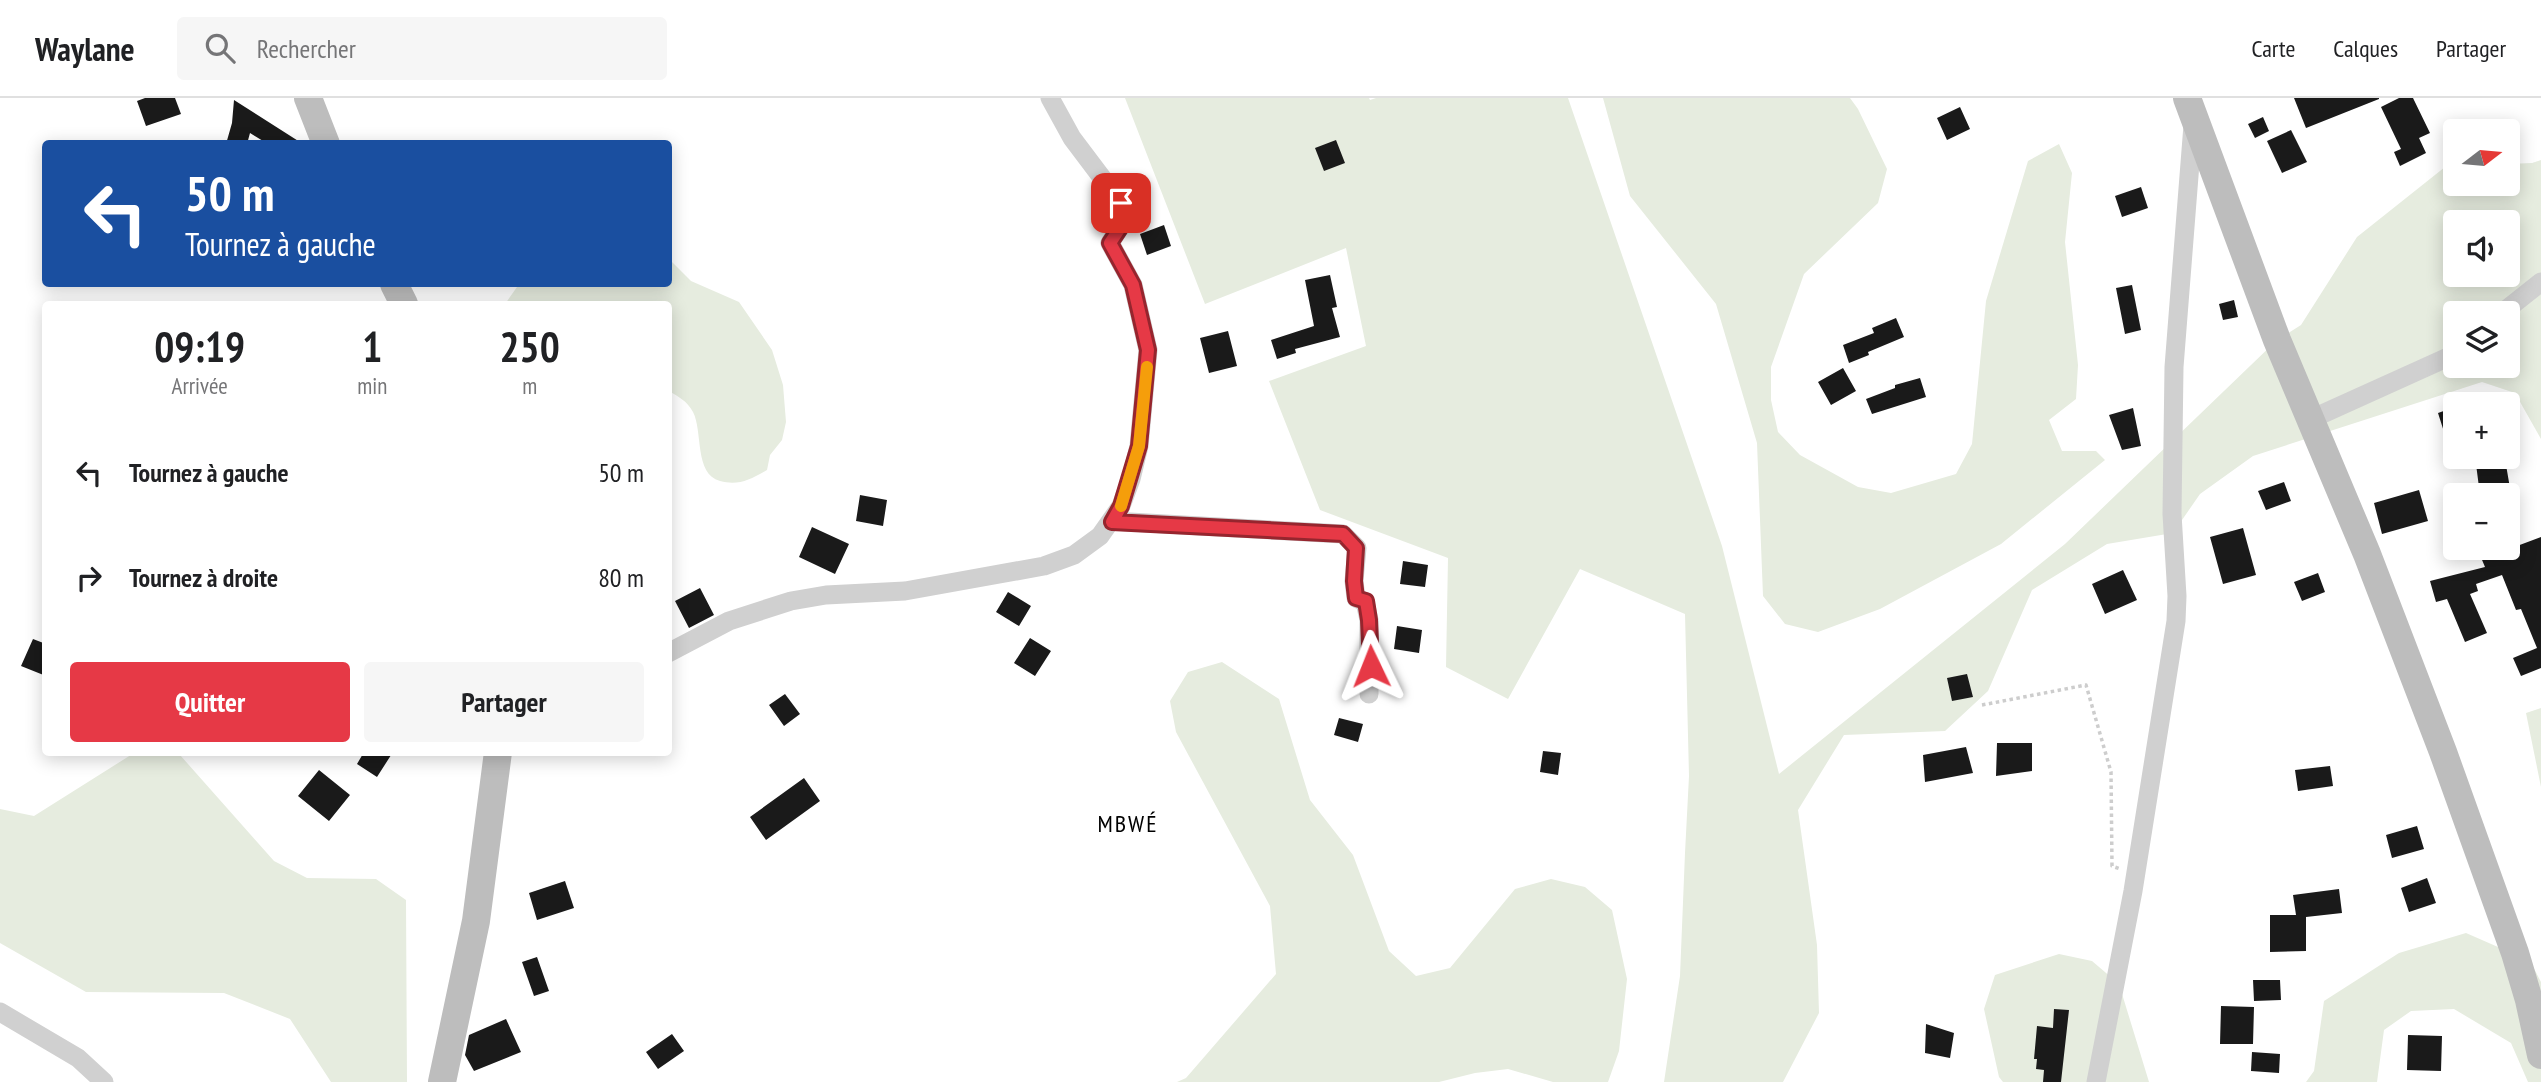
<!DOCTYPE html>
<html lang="fr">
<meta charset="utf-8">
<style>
:root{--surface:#fff;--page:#f6f6f6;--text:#202124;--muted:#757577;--line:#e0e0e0;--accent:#e63946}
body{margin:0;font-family:"PT Sans Narrow",sans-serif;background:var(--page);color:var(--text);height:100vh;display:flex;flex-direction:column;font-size:26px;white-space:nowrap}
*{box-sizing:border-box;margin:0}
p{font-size:23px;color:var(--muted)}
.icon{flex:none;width:38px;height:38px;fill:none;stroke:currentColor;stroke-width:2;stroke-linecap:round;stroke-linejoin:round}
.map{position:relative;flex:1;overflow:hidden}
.details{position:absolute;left:42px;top:203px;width:630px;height:455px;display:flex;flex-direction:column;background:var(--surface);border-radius:7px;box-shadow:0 4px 18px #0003}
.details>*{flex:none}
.hud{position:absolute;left:42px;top:42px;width:630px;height:147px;border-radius:7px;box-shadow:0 4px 18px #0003;background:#1a4fa0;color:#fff;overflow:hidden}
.needle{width:46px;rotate:74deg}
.fabs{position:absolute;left:2443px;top:21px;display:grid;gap:14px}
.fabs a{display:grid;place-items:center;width:77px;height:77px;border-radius:7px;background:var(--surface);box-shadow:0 4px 18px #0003;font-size:35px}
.pin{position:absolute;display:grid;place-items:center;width:60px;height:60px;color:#fff;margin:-30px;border-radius:14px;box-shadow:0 4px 10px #0006}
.me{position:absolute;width:77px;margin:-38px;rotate:358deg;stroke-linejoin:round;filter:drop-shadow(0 0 5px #0008)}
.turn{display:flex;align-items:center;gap:24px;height:147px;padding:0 28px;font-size:32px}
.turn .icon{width:91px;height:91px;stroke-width:2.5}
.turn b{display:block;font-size:49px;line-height:60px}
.eta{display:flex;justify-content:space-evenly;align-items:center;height:119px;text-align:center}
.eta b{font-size:42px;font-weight:600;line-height:49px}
.button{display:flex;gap:14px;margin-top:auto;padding:14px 28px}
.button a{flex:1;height:80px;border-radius:7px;background:var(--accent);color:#fff;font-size:28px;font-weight:600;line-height:80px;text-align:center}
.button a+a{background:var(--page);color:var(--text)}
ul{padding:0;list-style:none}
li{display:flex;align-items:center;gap:21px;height:105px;padding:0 28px}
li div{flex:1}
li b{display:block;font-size:26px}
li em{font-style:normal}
header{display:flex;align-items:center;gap:42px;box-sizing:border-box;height:98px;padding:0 35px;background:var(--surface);border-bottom:2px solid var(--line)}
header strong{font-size:33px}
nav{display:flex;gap:38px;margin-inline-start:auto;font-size:24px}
.search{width:490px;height:63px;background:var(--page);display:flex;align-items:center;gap:18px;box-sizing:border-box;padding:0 24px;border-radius:7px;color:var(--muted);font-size:26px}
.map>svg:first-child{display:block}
.green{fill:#e6ecdf;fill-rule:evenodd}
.building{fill:#1a1a1a}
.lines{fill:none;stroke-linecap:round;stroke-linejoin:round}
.path{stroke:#cdcdcd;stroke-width:3.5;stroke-dasharray:3.5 3.5;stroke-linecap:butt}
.street{stroke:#d0d0d0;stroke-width:19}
.secondary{stroke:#bdbdbd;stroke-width:28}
.route-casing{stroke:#96252e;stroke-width:18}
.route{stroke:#e63946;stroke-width:12}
.slow{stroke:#f59e0b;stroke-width:12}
.labels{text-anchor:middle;stroke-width:7;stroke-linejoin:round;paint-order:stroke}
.quarter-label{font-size:24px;letter-spacing:2px;fill:#000;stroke:#fff}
</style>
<header>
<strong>Waylane</strong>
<div class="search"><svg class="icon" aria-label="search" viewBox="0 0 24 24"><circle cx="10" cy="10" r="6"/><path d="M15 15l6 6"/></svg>Rechercher</div>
<nav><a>Carte</a><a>Calques</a><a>Partager</a></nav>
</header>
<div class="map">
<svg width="2541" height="984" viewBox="0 0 2541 984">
<rect width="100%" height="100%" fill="#fff"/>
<path class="green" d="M1125 0H1369L1370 2 1376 0H1568L1722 448 1779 676 2065 446 2277 242 2301 227 2357 139 2445 69H2455V86H2508V66L2532 65 2541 62V341L2515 295 2482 284 2253 358 2200 396 2173 435 2107 446 2032 492 1988 593 1945 633 1844 637 1798 712 1817 847 1819 915 1783 984H1664L1680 878 1685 755 1689 678 1685 516 1580 471 1508 601 1446 569 1448 460 1320 412 1269 283 1366 248 1346 150 1205 206ZM2455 124H2508V177H2455ZM2455 215H2508V268H2455Z
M1603 0H1850L1858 11 1887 71 1878 105 1804 176 1771 269V302L1778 334 1800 357 1858 389 1891 395 1956 376 1972 346 1986 203 2028 63 2059 46 2072 75 2065 144 2078 267 2076 301 2049 322 2062 353H2096L2105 362 2001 446 1880 511 1818 534 1785 526 1763 498 1757 345 1716 206 1630 98Z
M669 161 691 183 739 204 772 252 783 287 786 324 782 342 770 357 767 372C751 381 739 388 720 383 694 376 703 333 693 314 687 303 679 299 669 293L668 206H505L517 189 523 186H668Z
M1222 564 1279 601 1310 702 1353 757 1389 853 1416 878 1450 870 1515 791 1551 781 1585 789 1612 812 1627 881 1619 953 1608 984H1553L1508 971 1475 975 1439 984H1177L1186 980 1276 876 1270 808 1176 634 1170 603 1188 574Z
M2541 610V689L2526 615Z
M134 655 169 654 180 657 274 763 307 780 376 781 406 802 407 984H331L290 921 224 895 86 894 0 845V711L34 718Z
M2466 835 2530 863 2541 884V984H2528L2511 945 2454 911 2411 913 2384 932 2377 984H2306L2314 973 2324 903 2399 855Z
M2059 856 2092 863 2119 886 2149 984H2003L1999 979 1984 911 1995 877Z"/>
<path class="building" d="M145 0H175L181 16 146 28 137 3Z
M2294 0H2379V1L2306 30Z
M2399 0H2413L2430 35 2419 40 2426 55 2400 68 2394 54 2401 51 2381 9Z
M234 2 303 46H268L250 35 247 46H226L232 25Z
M1960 9 1970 31 1947 42 1937 20Z
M2263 19 2269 33 2255 40 2248 26Z
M2291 32 2307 64 2282 75 2267 43Z
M1336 42 1345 65 1324 73 1315 50Z
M2141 89 2148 110 2122 119 2115 98Z
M1164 127 1171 148 1147 157 1140 136Z
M1330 177 1337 209 1332 210 1340 239 1295 251 1296 255 1277 261 1271 242 1314 228 1305 182Z
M2132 187 2141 232 2125 236 2116 190Z
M2234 202 2238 219 2223 222 2219 206Z
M1896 220 1904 239 1868 254 1869 257 1849 265 1843 247 1874 235 1872 230Z
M1228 233 1237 268 1209 275 1200 240Z
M1843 270 1856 293 1831 307 1818 284Z
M1920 280 1926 299 1872 316 1866 301 1895 290V287Z
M2455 309V358L2452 359 2438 315Z
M2133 310 2141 348 2122 352 2109 317Z
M2505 361 2511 396 2480 397 2476 366Z
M2284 384 2291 403 2266 412 2258 393Z
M2419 392 2428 423 2382 436 2374 405Z
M860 397 887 402 883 428 856 423Z
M812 429 849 446 835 476 799 459Z
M2243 430 2256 477 2223 486 2210 439Z
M2541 439V570L2521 578 2513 560 2537 550 2521 511 2516 512 2502 477 2476 486 2478 493 2470 496 2487 535 2465 544 2447 501 2436 504 2430 483 2485 469 2477 450 2509 451Z
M1403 463 1428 467 1425 489 1400 486Z
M2123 472 2137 502 2105 516 2092 486Z
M2318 475 2325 494 2302 503 2294 484Z
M700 490 714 517 689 530 675 503Z
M1008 494 1031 508 1019 528 996 514Z
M1397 528 1422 532 1419 555 1394 551Z
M1030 540 1051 553 1035 578 1014 565Z
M33 541 46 546V578L21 568Z
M1967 576 1973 599 1952 603 1947 580Z
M785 596 800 616 784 628 769 607Z
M1339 620 1363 626 1358 644 1334 637Z
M1997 645H2032V673L1996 678Z
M1966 649 1973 675 1925 684 1923 657Z
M1543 653 1561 655 1558 677 1540 674Z
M364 654H393L377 679 357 666Z
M2330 668 2333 688 2298 693 2295 672Z
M319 672 350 697 329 723 298 698Z
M804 680 820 703 766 742 750 719Z
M2417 728 2424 751 2392 760 2386 737Z
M2427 780 2436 805 2409 814 2401 790Z
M565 783 574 810 537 822 529 795Z
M2339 791 2342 815 2306 819V853L2270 854V817H2296L2293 797Z
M537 859 549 893 534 898 522 864Z
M2253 882H2280L2281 902 2254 903Z
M2221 908 2254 909 2253 946H2220Z
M2054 911 2069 912 2061 984H2043L2044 972 2036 971 2037 961H2034L2037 928 2053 930Z
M506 921 521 954 474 973 465 957 469 937Z
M1926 926 1954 935 1950 960 1925 955Z
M672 936 684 953 658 971 646 954Z
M2408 937 2442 938 2441 973 2407 972Z
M2252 954 2280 956 2279 975 2251 973Z"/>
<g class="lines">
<path class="path" d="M1982 607 2086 587 2111 674 2112 768 2120 771"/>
<path class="street" d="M2502 215 2541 184
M2309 322 2455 256
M1112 423 1343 436 1357 450 1354 483 1356 500 1365 504 1369 522V596
M668 555 729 523 791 503 826 497 905 493 1044 468 1074 457 1100 438 1121 408 1131 381 1139 348 1148 252 1133 187 1110 145 1124 123 1121 105 1072 40 1050 0
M0 914 78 960 104 984
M2096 984 2133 793 2176 523 2177 498 2172 416 2174 269 2193 27"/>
<path class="secondary" d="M308 0 326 46
M2187 0 2277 242 2367 456 2443 654 2515 855 2529 902 2541 957
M394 186 404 206
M442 984 476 823 498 654"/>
</g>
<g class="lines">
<g class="route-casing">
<path id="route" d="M1121 105 1124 124 1110 145 1133 187 1148 252 1139 348 1121 408 1112 424 1343 436 1356 450 1354 483 1356 500 1366 503 1369 522 1371 568"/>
</g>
<use href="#route" class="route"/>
<path class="slow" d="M1121 408 1139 348 1147 269"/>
</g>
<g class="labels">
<g class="quarter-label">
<text x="1128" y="734">MBWÉ</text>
</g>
</g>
</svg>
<div class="fabs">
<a><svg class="needle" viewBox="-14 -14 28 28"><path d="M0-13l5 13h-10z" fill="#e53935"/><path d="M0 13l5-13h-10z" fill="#757577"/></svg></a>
<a><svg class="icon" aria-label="sound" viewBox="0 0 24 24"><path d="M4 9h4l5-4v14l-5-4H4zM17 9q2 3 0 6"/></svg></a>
<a><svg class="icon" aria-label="layers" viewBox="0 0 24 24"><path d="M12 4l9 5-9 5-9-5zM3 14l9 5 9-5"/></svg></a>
<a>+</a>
<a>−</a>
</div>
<div class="pin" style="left:1121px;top:105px;background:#d93025"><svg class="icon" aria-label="arrive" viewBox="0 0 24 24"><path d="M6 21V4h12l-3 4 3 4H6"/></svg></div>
<svg class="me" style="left:1371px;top:568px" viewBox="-20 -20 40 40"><path d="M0-17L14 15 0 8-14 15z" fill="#e63946" stroke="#fff" stroke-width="4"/></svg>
<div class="hud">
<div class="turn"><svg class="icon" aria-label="left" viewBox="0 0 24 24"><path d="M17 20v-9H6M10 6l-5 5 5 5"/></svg><div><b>50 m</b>Tournez à gauche</div></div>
</div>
<section class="details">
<div class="eta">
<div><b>09:19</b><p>Arrivée</p></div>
<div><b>1</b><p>min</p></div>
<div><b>250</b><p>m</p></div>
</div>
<ul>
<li><svg class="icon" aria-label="left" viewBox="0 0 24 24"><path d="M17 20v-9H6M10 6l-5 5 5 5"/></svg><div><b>Tournez à gauche</b></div><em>50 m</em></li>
<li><svg class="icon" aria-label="right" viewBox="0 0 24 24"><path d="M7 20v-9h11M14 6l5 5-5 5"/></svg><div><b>Tournez à droite</b></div><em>80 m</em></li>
</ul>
<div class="button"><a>Quitter</a><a>Partager</a></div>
</section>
</div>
